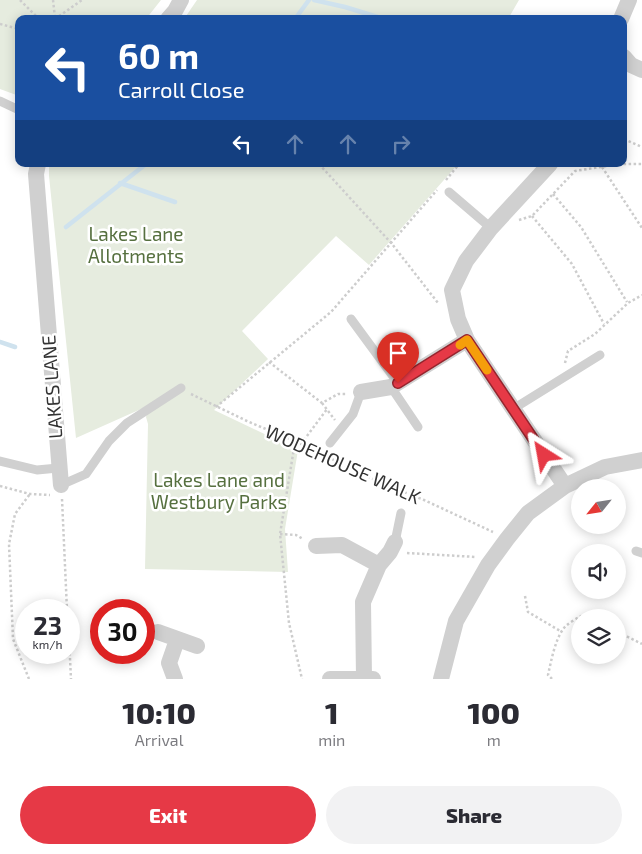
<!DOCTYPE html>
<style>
:root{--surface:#fff;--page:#f2f2f3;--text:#2b2b33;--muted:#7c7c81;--accent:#e63946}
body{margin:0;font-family:"Exo 2",sans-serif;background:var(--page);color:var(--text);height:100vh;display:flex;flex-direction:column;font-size:19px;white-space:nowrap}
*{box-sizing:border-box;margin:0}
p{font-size:16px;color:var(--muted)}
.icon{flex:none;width:28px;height:28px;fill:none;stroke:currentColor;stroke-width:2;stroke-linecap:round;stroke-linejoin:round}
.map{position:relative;height:679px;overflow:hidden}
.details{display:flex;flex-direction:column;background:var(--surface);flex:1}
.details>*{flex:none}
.guide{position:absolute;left:15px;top:15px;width:612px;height:152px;border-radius:10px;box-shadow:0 2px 12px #0003;background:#1a4fa0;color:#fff;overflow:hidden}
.needle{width:32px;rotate:240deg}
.controls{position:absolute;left:571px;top:479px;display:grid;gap:10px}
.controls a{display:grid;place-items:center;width:55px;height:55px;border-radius:50%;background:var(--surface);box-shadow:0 2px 12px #0003;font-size:25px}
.speed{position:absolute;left:15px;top:599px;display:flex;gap:10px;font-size:25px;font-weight:700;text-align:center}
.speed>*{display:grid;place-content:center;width:65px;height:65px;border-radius:50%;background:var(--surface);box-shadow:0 2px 12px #0003;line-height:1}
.speed small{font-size:12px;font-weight:400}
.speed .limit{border:8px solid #d22;background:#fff;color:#111}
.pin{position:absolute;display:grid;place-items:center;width:42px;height:42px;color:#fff;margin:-51px -21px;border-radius:50% 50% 50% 0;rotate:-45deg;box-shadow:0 0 5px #0007}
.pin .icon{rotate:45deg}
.me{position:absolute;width:55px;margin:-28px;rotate:326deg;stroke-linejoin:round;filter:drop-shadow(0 0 4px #0008)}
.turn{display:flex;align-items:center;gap:18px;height:105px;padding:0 20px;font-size:22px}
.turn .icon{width:65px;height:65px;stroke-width:2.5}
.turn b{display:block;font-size:35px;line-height:42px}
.lanes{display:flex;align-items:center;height:48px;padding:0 20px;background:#0003;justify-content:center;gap:25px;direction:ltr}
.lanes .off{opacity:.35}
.eta{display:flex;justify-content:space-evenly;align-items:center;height:85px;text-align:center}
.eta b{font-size:30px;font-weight:800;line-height:35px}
.action{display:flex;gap:10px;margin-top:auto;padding:10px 20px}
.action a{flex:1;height:58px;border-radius:30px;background:var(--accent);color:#fff;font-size:20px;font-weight:800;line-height:58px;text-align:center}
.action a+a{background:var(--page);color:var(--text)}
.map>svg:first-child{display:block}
.green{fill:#e6ecdf}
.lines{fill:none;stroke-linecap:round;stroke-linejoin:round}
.stream{stroke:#cfe2ee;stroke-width:4.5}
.path{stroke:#cdcdcd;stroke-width:2.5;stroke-dasharray:2.5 2.5;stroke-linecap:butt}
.lane{stroke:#d0d0d0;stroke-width:9}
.street{stroke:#d0d0d0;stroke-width:16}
.route-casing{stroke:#96252e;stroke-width:12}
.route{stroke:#e63946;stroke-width:9}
.slow{stroke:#f59e0b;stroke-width:9}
.labels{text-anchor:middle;stroke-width:5;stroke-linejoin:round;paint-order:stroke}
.park-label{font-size:19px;fill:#56703f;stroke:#fff}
.street-label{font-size:19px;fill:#333;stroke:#fff}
</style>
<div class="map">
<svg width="642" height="679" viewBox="0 0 642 679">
<rect width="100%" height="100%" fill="#fff"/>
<path class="green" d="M0 0H161L146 19H19V96L0 89Z
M197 0H519L508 19H184Z
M49 164H458L369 265 336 236 242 331 268 359 214 410 298 450 285 529 288 572 145 569 148 424 146 417 150 405 76 438 49 176Z"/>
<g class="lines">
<path class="stream" d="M314 0 345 7 384 19
M295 19 309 0
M120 183 175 202
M66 227 146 164
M0 342 15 347"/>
<path class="path" d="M20 0 39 19
M53 0 55 18
M55 19 82 0
M0 24 19 29
M624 139 642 147
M319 164 392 244 438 303
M602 167 642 228
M446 180 459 164
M553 194 581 227 627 302
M532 216 572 264 604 324
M519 220 532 216 575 171 619 164H642
M269 362 322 403 338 394H347
M565 363 568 351 595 334 628 303 642 295
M191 394 247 421 301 444 381 483 424 500 493 532
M322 403 335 420
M216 407 331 312 437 190
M295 442 280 534 289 623 302 679
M301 444 327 409
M0 486 30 494 50 495
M62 499 67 610
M280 534 296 535 303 539
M407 553 476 557
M525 596 528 612 562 632
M618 632 642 644
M69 638 71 679
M29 679 13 639 9 544 15 514 30 494
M552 679 548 675C551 662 555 639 564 628 568 623 576 619 581 616L585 618"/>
<path class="lane" d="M0 101 19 110
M449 192 491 228
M351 319 398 383
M391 387 418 427
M513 409 600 355
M330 443 353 414 361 392
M0 461 37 470 58 468
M61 485 86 474 109 441 127 423 181 388
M395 542 401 513
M636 551 642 553"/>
<path class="street" d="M168 19 175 11 181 0
M621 19 629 0
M624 57 631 65 642 70
M38 164 36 174 61 485
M550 164 491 228 466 261 452 290 458 319 467 340 565 486
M361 392 391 387 467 340
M316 546 342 545 379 565
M158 632 197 646
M364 678 363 602 379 565 390 552 395 542
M175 679 169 663 177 640
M330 679H373
M441 679 456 621 488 565 507 539 528 513 565 486 605 467 642 460"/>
</g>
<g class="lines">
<g class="route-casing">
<path id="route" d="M398 383 467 340 544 455"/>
</g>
<use href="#route" class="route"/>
<path class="slow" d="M460 345 467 340 487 370"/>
</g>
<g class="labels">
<g class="park-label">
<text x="136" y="241">Lakes Lane<tspan x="136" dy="22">Allotments</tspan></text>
<text x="219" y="487">Lakes Lane and<tspan x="219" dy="22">Westbury Parks</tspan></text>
</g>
<g class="street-label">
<text transform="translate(52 387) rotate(-94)" y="7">LAKES LANE</text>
<text transform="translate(343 464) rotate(24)" y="7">WODEHOUSE WALK</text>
</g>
</g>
</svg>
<div class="controls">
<a><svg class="needle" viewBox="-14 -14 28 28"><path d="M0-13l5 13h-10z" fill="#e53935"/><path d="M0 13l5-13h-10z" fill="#7c7c81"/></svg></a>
<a><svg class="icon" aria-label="sound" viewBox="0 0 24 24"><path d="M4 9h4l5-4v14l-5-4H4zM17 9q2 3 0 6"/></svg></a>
<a><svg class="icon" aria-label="layers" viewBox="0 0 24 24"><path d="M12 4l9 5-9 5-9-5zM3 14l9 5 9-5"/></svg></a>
</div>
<div class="speed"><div>23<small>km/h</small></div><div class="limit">30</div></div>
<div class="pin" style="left:398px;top:383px;background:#d93025"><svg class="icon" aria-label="arrive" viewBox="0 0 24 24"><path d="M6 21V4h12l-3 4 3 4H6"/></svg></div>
<svg class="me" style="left:544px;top:455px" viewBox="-20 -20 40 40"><path d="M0-17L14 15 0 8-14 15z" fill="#e63946" stroke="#fff" stroke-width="4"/></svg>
<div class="guide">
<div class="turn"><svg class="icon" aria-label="left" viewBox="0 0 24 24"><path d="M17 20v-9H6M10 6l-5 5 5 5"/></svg><div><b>60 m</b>Carroll Close</div></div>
<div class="lanes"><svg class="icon" aria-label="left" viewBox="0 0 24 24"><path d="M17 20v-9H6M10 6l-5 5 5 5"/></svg><svg class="icon off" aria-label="ahead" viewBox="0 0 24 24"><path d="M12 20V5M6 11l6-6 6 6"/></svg><svg class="icon off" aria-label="ahead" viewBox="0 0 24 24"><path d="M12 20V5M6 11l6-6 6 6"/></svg><svg class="icon off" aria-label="right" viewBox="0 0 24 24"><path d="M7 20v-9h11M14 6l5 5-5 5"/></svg></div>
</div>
</div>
<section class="details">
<div class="eta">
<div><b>10:10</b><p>Arrival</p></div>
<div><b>1</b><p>min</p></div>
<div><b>100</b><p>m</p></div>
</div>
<div class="action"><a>Exit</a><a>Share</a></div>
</section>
